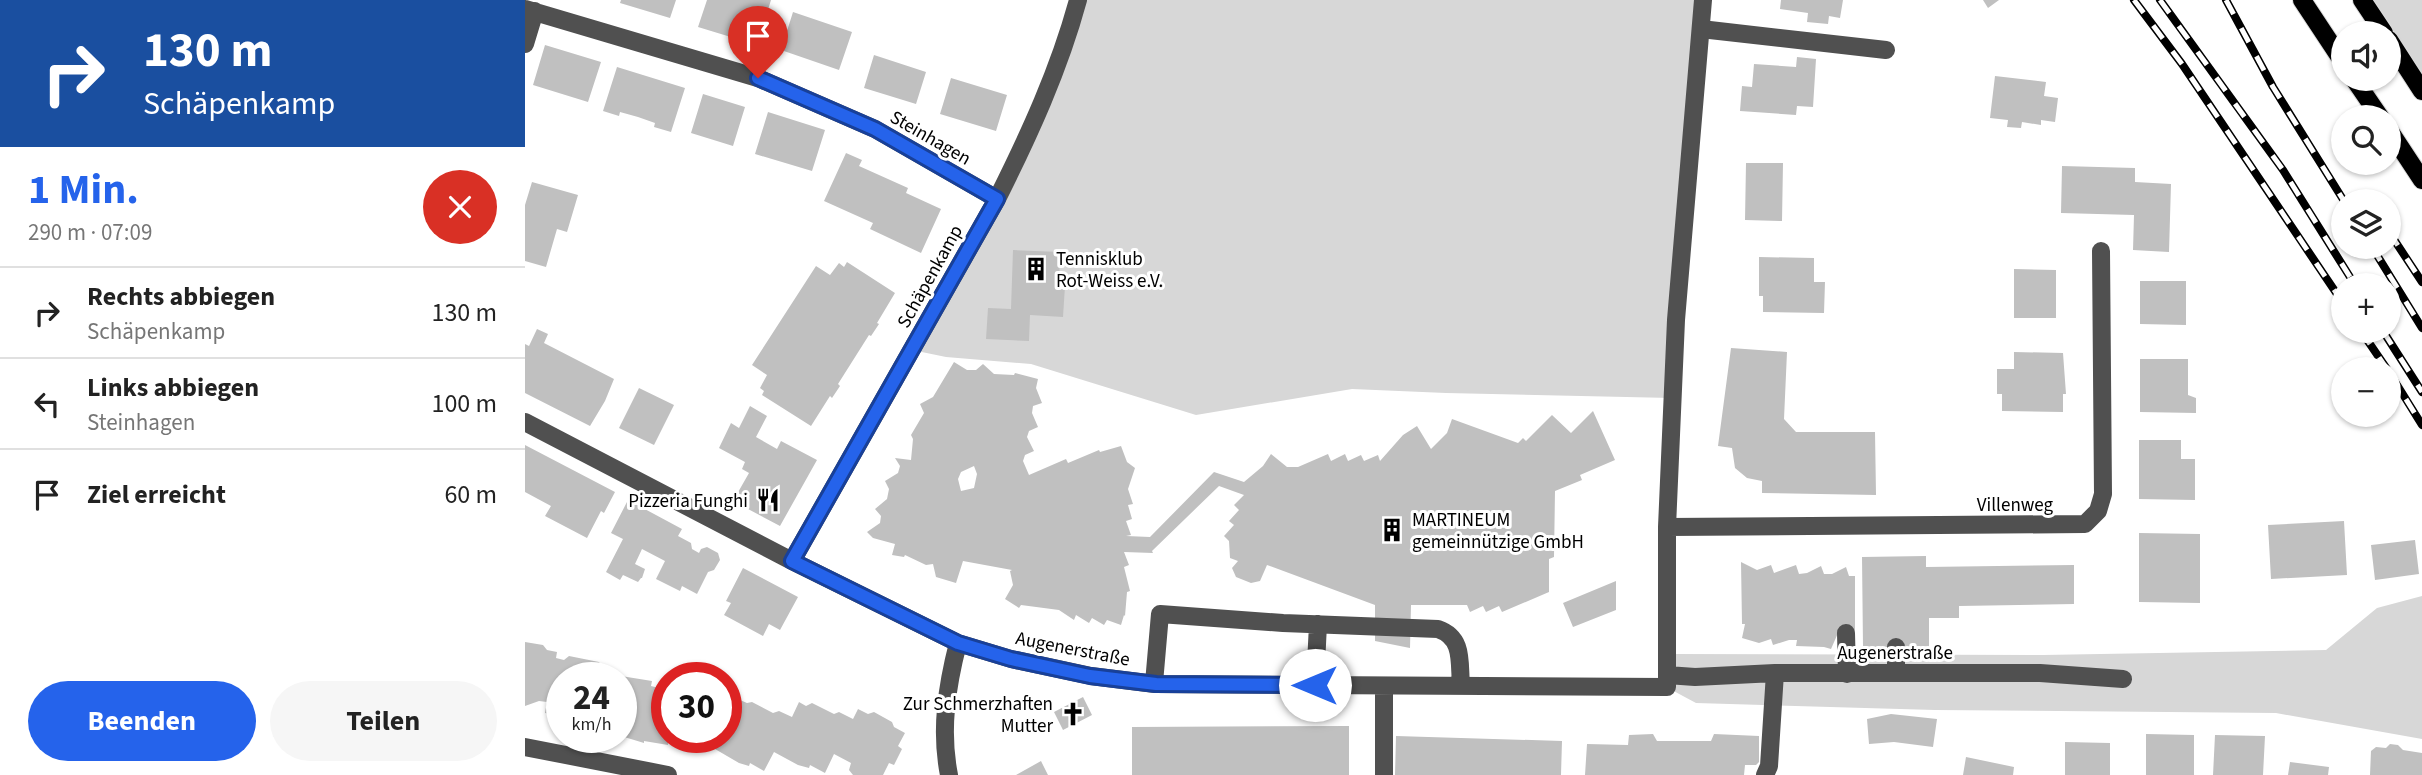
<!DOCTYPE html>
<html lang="de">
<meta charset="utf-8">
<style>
:root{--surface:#fff;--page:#f6f6f6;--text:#222;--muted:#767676;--line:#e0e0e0;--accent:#2563eb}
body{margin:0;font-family:"Source Sans 3",sans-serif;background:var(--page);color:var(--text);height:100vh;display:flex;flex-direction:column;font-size:26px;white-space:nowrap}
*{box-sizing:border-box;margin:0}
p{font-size:23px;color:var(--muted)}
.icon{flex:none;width:38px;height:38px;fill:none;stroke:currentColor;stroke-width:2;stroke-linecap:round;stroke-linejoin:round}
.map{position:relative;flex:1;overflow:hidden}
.sheet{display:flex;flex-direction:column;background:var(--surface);width:525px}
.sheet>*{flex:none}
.guide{background:#1a4fa0;color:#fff;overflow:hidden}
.controls{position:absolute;left:1806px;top:21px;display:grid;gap:14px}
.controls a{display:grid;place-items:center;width:70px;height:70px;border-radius:50%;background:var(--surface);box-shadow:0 2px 5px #0004;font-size:35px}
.speed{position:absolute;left:21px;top:662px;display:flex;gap:14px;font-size:35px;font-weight:700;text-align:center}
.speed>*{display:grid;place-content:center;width:91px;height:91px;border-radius:50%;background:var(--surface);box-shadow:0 2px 5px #0004;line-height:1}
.speed small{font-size:18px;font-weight:400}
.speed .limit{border:10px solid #d22;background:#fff;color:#111}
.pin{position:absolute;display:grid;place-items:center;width:60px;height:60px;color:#fff;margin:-72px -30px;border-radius:50% 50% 50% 0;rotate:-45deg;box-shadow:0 0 7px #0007}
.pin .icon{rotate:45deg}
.me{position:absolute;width:77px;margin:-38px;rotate:270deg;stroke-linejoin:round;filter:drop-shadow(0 0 5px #0008)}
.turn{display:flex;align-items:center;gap:24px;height:147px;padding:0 28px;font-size:32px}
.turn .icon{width:91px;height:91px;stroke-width:2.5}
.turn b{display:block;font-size:49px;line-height:60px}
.round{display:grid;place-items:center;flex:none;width:74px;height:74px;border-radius:37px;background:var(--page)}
.headline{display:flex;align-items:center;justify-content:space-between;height:119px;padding:0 28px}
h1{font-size:42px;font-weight:700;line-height:52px;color:var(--accent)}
.cta{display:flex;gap:14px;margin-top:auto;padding:14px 28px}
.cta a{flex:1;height:80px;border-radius:42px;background:var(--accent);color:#fff;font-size:28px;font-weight:700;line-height:80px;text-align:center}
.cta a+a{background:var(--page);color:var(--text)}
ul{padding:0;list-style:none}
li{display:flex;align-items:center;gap:21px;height:91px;padding:0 28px;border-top:2px solid var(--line)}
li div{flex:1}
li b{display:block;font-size:26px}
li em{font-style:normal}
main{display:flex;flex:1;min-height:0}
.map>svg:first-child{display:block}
.green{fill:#d7d7d7}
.building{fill:#c0c0c0;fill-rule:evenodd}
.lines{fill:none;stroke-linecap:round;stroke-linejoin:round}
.major-casing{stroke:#dbdbdb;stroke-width:20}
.minor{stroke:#505050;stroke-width:18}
.major{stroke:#000;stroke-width:18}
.rail-casing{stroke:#000;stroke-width:8}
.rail{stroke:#fff;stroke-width:5;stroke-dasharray:16;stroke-linecap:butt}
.route-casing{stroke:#184099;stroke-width:18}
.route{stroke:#2563eb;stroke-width:12}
.labels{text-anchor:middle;stroke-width:6;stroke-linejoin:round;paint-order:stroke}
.street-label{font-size:19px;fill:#000;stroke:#fff}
.poi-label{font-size:19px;fill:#000;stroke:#fff;text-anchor:start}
</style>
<main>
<section class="sheet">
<div class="guide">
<div class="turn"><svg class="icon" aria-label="right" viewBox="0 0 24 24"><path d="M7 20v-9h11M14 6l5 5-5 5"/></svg><div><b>130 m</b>Schäpenkamp</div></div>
</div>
<div class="headline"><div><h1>1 Min.</h1><p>290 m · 07:09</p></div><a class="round" style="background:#d93025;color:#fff"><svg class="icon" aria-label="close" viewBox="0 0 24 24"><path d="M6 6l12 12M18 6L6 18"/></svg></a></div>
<ul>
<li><svg class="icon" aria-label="right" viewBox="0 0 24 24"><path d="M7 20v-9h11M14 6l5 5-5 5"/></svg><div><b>Rechts abbiegen</b><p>Schäpenkamp</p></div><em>130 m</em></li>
<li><svg class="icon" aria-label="left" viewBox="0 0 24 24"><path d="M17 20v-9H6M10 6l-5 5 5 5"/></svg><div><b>Links abbiegen</b><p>Steinhagen</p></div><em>100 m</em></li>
<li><svg class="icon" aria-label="arrive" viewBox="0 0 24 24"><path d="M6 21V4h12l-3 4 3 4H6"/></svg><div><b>Ziel erreicht</b></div><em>60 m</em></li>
</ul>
<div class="cta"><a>Beenden</a><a>Teilen</a></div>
</section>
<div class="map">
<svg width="1897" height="775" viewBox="0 0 1897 775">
<rect width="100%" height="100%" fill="#fff"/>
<path class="green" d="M556 0H1177L1147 398 921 393 827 389 671 415 506 364 421 357 387 350 474 201Z
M1839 0H1897V88Z
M1897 596V739L1751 713 1410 710 1171 703 1143 688 1144 654 1518 655 1801 650 1852 608Z"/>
<path class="building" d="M96 0H151L145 18 95 3Z
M182 0H246L232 45 173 27Z
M1256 0H1318L1315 18 1304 16 1303 24 1282 22 1283 13 1255 9Z
M1458 0H1474L1463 8Z
M268 12 327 32 314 70 256 50Z
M20 45 76 62 63 102 8 85Z
M349 55 401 72 391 104 339 88Z
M1272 57 1291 59 1288 107 1272 106 1271 115 1215 111 1217 86 1227 87 1229 64 1271 67Z
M92 67 160 88 146 132 129 127 130 123 113 117 95 112 94 116 78 111Z
M1470 76 1521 82 1519 96 1533 98 1530 122 1516 120V125L1497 122 1496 128 1482 127 1483 120 1465 118Z
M426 78 482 95 471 131 415 114Z
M178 94 220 107 208 146 166 133Z
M243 112 300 130 287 171 230 154Z
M321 153 337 160 334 166 383 188 381 193 416 209 396 253 345 229 348 223 299 201Z
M1221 163H1258L1257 221 1220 220Z
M1537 166 1610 168V182L1646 184 1644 252 1608 250 1609 215 1536 213Z
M7 182 53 195 42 232 32 229 21 267 0 261V205Z
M488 250 535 252 534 285 540 286 538 317 505 315 504 341 461 339 463 308 486 309Z
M1234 257 1289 258V282H1300L1299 313 1238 312V296H1234Z
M322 262 370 293 352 323 354 324 346 336 344 335 313 384 315 386 307 398 305 396 286 426 237 395 239 391 235 388 242 375 227 365 291 266 305 275 314 263 319 267Z
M1489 269 1531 270V318H1489Z
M1615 281H1661V325L1615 324Z
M12 329 23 334 19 343 89 379 80 401 65 426 0 393V344L4 346Z
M1206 348 1262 352 1259 419 1271 432H1350L1351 495 1237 493V481L1222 478 1210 468 1207 448 1193 446Z
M1489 352 1538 353 1541 394H1538V412L1477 411V394H1472V369H1489Z
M1615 359H1663V395L1671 398V413L1615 412Z
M429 362 442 370H451L458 364 469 374 489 375 490 373 513 379 511 388 517 403 508 406 507 413 513 427 504 431 502 437 509 451 500 455 498 461 504 475 541 459 543 463 574 450 575 452 596 446 602 462 610 468 603 489 608 504 603 505 607 519 601 521 606 535 601 536 625 537 689 472 719 482 738 466 746 454 762 467H773L803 454 806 461 820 454 823 461 836 455 839 461 853 455 855 461 878 435 892 426 906 449 922 433 927 419 993 443 998 438 1001 441 1027 415 1046 433 1068 411 1090 460 1055 475 1057 480 1030 491 1029 557 1024 559V592L977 612 974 606 961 612 958 606 945 612 942 605H886L885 648 850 641V605L742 565 735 581 726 583 711 577 707 568 713 561 705 558 704 541 699 536 709 525 704 521 714 510 709 505 719 495 694 486 627 551 628 553 599 552 604 565 599 567 605 591 602 592 600 616 599 615 596 625 582 620 579 625 567 618 564 623 551 615 549 620 534 610 496 605 494 608 480 599 488 585 485 571 487 570 438 561 431 583 411 577 408 564 401 565 380 555 379 557 367 555 370 544 348 538 342 532 355 523 356 516 350 509 362 499 364 489 360 481 373 473 375 466 370 458 386 460 388 439 386 435 399 413 395 404 408 397ZM449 466 452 474 449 488 436 491 433 479 436 472Z
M114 388 149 405 129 445 94 428Z
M225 406 242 416 231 437 252 449 256 441 292 460 255 526 208 501 224 473 217 469 220 462 194 448 206 423 214 428Z
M1614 440H1656V459H1670V500L1614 499Z
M0 445 90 492 79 513 76 511 62 538 20 516 26 506 0 492Z
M103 500 157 529 153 536 166 543 167 549 174 553 176 549 182 547 193 553 195 560 189 570 183 572 172 594 157 586 155 591 131 579 140 561 117 549 110 564 120 569 117 578H116L113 582 98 575 95 580 81 572 98 539 86 533Z
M1819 521 1822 575 1746 579 1743 525Z
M1614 533 1675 534V603L1614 602Z
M1890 540 1894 574 1850 580 1846 545Z
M1401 556V567L1549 565V604L1434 606V618H1404V647H1338L1337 557Z
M1216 562 1232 570 1246 565 1249 573 1271 565 1274 574 1282 573 1296 566 1299 574H1307L1321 567 1324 576H1330V632L1313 633 1306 649 1299 647 1271 646 1272 640H1264L1248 645 1246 639 1234 643 1217 638 1220 624H1217Z
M218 568 273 597 255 630 244 624 238 636 199 615 206 603 201 601Z
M1091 581V610L1048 627 1038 603Z
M0 642 18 645 22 650 32 652 31 658 39 660 44 656 74 662 77 667 85 669 84 674 93 677H37V716L20 713 22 702 14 701 0 706Z
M96 676 127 681 126 686 134 688 135 683H142L143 745 119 741V743L96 736Z
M558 697 567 715 538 730 529 712Z
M215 700 222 703 227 702 248 713 254 711 267 717 274 702 281 706 287 703 309 714 314 712 328 719 333 709 343 714 349 712 367 722 369 727 380 733 373 746 377 749 369 765 364 763 358 775H328L324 770 326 763 309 754 300 773 285 765 284 768 273 765 249 752 239 771 225 763 224 766 214 763 190 749 196 737H201V727Z
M1366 714 1412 719 1408 747 1369 742 1344 744 1342 719Z
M824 726V775H607V727Z
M1128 734 1132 741H1186L1189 734 1234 736V762L1231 765H1220L1219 775H1060L1062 744 1103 745 1104 735Z
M1621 734 1669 735V775H1621Z
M1690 735 1740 736 1738 775H1688Z
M871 736 1037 741 1036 775H870Z
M1540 742 1585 743V775H1540Z
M1865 744 1873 745 1878 750 1897 753V775H1845L1846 751 1851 747 1861 748Z
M1441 757 1489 767 1488 775H1438Z
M516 761 523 775H491Z
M1765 762 1804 767 1803 775H1763Z"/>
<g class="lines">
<g class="major-casing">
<path id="major" d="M1777 0 1818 62
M1837 0 1859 33
M1864 40 1897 91
M1829 79 1855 117
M1864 130 1897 180"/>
</g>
<path class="minor" d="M0 9 233 78 350 129 472 199
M1176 29 1361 50
M0 44 10 11
M0 422 267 561 433 643 486 659 566 676 630 684 1142 687V527L1151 320 1178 0
M1142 527 1560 524 1573 511 1578 494 1576 251
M267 561 472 199C504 135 534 70 553 0
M1321 633 1322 674
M1371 647V673
M1142 675 1170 677 1250 673H1515L1598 679
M629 683 635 614 758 623 913 629C939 638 934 662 936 686
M790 685 793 624
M859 687V775
M0 747 143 775
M424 775C415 730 422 686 433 643
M1240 775 1244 766 1250 673"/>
<use href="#major" class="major"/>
<g class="rail-casing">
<path id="rail" d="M1609 0 1657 64 1818 303
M1635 0 1758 170 1830 285
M1701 0 1748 87 1819 201
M1841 198 1843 201
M1864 232 1897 282
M1847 247 1897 328
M1836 331 1862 369
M1858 331 1897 392
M1864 372 1897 425"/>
</g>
<use href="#rail" class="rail"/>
</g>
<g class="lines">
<g class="route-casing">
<path id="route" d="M233 78 350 129 472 199 267 561 433 643 486 659 565 676 631 684 790 685"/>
</g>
<use href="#route" class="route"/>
</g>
<defs>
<g id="building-bare" transform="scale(1.89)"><path d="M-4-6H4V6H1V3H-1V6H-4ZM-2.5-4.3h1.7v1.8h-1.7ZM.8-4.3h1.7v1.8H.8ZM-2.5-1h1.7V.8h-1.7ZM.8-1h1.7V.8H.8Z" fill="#000" stroke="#fff" stroke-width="2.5" paint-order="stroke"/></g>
<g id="restaurant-bare" transform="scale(1.89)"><path d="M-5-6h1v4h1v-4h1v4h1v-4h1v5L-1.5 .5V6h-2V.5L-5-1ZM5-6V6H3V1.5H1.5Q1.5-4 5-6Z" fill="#000" stroke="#fff" stroke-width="2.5" paint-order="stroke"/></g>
<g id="church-bare" transform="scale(1.89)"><path d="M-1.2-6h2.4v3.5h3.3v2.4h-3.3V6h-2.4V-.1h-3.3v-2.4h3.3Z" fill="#000" stroke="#fff" stroke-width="2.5" paint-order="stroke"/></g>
</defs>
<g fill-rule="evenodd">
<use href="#building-bare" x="511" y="269"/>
<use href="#restaurant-bare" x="243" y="500"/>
<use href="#building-bare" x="867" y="530"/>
<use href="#church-bare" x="548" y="714"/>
</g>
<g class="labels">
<g class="street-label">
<text transform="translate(406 137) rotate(30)" y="7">Steinhagen</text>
<text transform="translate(404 276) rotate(-61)" y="7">Schäpenkamp</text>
<text x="1490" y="511">Villenweg</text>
<text transform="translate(548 648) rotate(11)" y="7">Augenerstraße</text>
<text x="1370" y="659">Augenerstraße</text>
</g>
<g class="poi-label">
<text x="531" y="265">Tennisklub<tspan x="531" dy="22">Rot-Weiss e.V.</tspan></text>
<text x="223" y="507" text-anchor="end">Pizzeria Funghi</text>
<text x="887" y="526">MARTINEUM<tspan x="887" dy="22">gemeinnützige GmbH</tspan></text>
<text x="528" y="710" text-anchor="end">Zur Schmerzhaften<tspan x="528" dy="22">Mutter</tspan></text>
</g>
</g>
</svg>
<div class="controls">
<a><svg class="icon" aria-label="sound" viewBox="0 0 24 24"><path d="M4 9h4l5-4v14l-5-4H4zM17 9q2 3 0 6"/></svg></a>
<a><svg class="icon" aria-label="search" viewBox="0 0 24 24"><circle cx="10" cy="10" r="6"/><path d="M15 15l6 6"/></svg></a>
<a><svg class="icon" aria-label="layers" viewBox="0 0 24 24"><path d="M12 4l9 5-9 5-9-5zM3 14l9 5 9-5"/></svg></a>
<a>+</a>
<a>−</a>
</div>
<div class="speed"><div>24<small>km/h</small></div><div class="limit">30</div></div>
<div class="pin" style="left:233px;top:78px;background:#d93025"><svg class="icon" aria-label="arrive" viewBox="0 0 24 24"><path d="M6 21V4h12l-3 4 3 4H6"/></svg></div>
<svg class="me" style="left:790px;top:685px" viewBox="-20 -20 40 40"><circle r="19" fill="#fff"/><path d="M0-13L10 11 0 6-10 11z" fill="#2563eb"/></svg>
</div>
</main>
